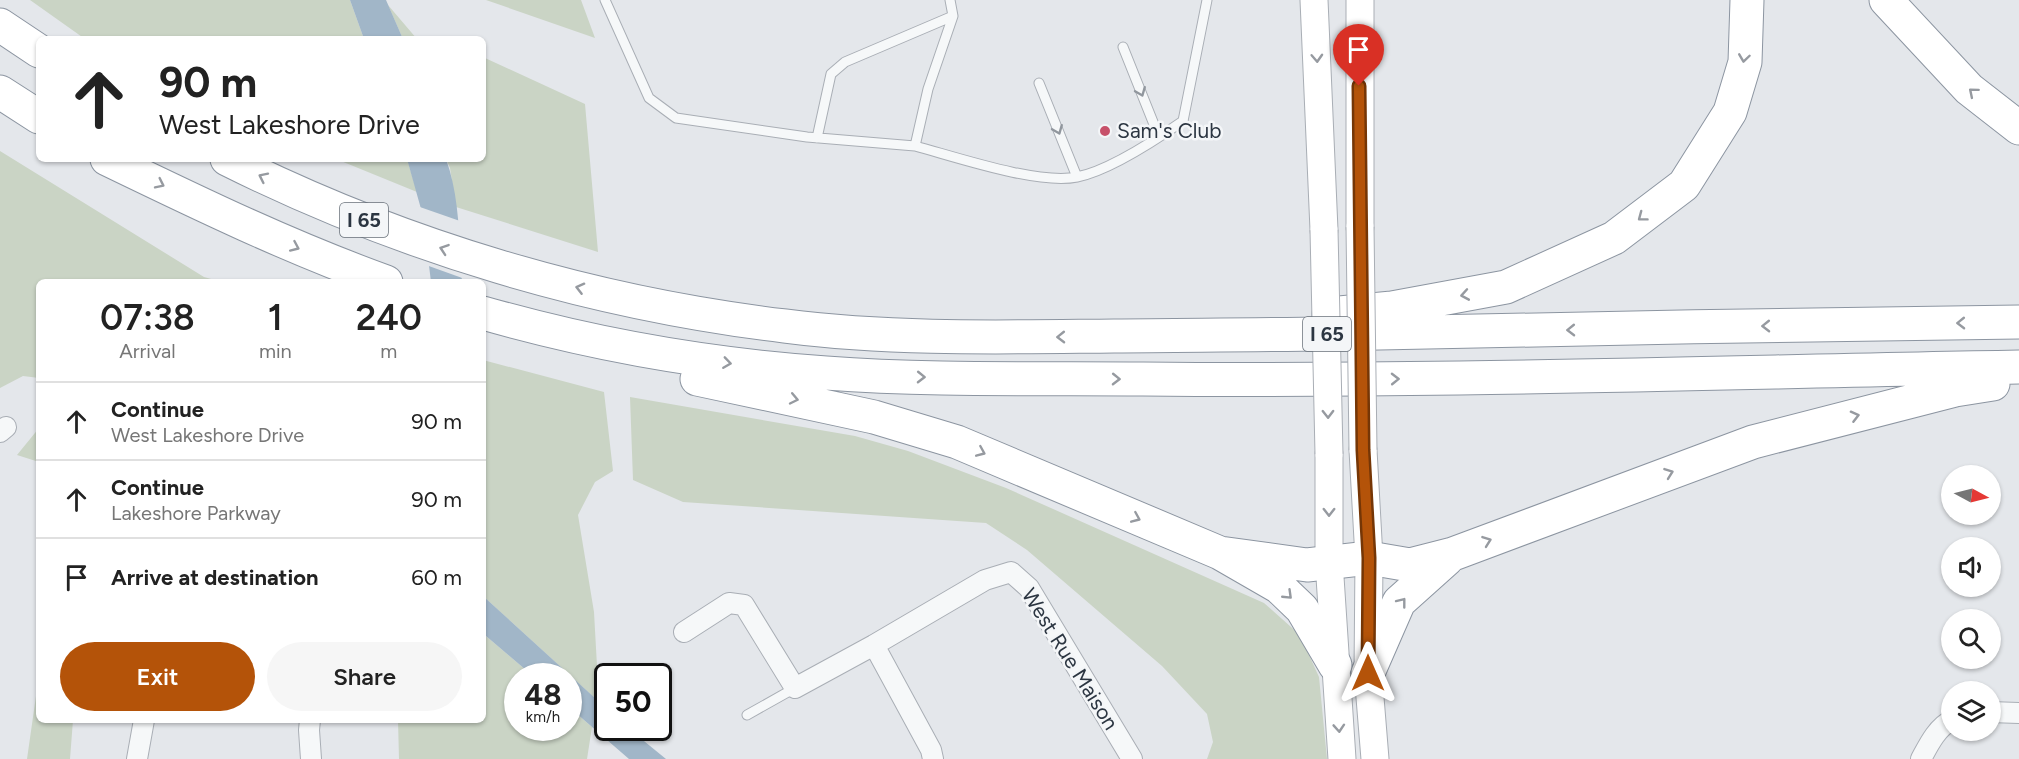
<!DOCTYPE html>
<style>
:root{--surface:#fff;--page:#f6f6f6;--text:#222;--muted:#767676;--line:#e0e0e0;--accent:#b45309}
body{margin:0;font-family:Figtree,sans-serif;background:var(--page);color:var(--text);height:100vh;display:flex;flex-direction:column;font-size:22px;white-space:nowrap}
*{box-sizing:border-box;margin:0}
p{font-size:20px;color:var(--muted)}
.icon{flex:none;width:33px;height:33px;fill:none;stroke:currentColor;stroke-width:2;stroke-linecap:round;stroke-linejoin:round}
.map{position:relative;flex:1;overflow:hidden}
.drawer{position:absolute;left:36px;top:279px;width:450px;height:444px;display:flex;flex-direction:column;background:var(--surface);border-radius:9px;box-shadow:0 2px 4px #0004}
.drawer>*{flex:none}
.top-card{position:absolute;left:36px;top:36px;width:450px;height:126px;border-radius:9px;box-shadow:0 2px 4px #0004;background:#fff;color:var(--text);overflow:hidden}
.needle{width:39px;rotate:97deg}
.tools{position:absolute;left:1941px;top:465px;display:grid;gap:12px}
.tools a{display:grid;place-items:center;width:60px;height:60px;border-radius:50%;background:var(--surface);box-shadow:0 2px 4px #0004;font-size:30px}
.speed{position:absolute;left:504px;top:663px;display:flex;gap:12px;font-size:30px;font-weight:700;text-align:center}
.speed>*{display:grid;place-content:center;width:78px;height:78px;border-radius:50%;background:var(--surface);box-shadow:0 2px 4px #0004;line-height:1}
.speed small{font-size:15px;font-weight:400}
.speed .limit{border:3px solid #111;border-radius:9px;background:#fff;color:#111}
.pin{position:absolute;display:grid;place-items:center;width:51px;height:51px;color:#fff;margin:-62px -26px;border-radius:50% 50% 50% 0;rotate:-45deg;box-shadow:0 0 6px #0007}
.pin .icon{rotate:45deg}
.me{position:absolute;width:66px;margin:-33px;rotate:0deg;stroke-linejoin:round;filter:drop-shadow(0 0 4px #0008)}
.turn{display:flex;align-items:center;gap:21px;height:126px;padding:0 24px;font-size:27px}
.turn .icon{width:78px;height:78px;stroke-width:2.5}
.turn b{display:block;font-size:42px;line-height:51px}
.eta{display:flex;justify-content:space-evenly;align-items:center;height:102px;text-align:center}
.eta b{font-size:36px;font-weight:600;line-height:42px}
.button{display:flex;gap:12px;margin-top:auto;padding:12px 24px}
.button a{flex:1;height:69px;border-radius:36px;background:var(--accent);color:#fff;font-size:24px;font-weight:600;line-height:69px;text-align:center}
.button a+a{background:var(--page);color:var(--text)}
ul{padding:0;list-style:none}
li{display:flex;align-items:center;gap:18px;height:78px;padding:0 24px;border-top:2px solid var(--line)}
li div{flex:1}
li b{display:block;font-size:22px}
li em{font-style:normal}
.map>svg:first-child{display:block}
.green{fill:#cad4c5}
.water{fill:#a1b6c8}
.pier{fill:#e4e7eb}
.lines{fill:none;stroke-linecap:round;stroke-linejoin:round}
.lane-casing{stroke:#a9aeb5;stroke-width:11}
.street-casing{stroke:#a9aeb5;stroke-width:22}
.secondary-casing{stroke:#a9aeb5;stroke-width:29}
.highway-casing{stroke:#8c95a1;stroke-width:35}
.lane{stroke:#f6f8f9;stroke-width:9}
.street{stroke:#f6f8f9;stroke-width:20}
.secondary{stroke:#fff;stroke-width:27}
.highway{stroke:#fff;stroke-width:33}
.secondary-bridge-casing{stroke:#a9aeb5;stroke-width:29;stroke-linecap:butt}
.secondary-bridge{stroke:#fff;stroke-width:27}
.oneway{stroke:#969aa0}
.oneway2{stroke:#91979e}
.route-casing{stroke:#753606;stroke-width:15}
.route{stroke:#b45309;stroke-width:10}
.poi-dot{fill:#c7516a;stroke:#f4f6f8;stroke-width:2}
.labels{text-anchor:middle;stroke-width:5;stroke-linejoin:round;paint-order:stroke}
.shield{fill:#f4f6f8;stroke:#687079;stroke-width:1.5}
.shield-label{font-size:20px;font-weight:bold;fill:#2c3642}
.poi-label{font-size:21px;fill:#2c3642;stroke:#f4f6f8;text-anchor:start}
.street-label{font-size:21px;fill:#2c3642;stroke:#f4f6f8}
</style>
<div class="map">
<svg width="2019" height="759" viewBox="0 0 2019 759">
<rect width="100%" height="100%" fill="#e4e7eb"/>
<path class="green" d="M30 0H350L364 39H85Z
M486 0H581L595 38Z
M388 5 417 39H403Z
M485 58 585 104 598 252 456 207 450 168 446 159H483Z
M0 151 204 277 222 282H39V378L23 376 0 388Z
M336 159H407L417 192Z
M483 360 604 392 613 471 595 482 578 515 594 612 599 702 483 596Z
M630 397 855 436 908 451 1006 488 1264 603 1300 635 1319 677 1327 759H1207L1213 742 1207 714 1162 666 1027 550 986 523 683 502 633 480Z
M39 428V462L17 455Z
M483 631 486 636 533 676H518V728H568L569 707 592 727 587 759H399L398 720H483Z
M39 675V720H73L70 759H27Z"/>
<path class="water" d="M350 0H386L403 39H364Z
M407 159H446C460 197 459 242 462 282H431L423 216Z
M483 596 607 709 608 728H628L666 759H629L569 707 568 676H533L486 636 483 631Z"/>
<path class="pier" d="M417 206 460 221 465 279 426 265Z"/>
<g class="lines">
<g class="lane-casing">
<path id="lane" d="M605 0 649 98 676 118 807 137 915 146 928 89 953 16 950 0
M1123 47 1159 137
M1039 83 1077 177
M817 138 831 74 845 62 953 16
M915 146C956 157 1038 185 1077 177 1108 171 1157 139 1183 121L1207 0
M747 715 795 688"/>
</g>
<g class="street-casing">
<path id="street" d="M0 432 6 427
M684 632 729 603 744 605 795 688 874 645 985 580 1011 572 1029 588 1132 759
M874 645 931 750 933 759
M1990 712 2019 713
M310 720 309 730 311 759
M137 759 144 720
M1921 759C1928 746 1937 727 1952 720"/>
</g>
<g class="secondary-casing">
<path id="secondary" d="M1314 0 1324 230
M1360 227V0
M1363 450 1369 558 1368 673 1375 759
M1329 454V562L1342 759"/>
</g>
<g class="highway-casing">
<path id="highway" d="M1886 0 1969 89 2019 128
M0 25 39 51
M0 92 39 117
M107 159C200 204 289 247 386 282
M227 159C401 246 592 303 785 326 894 340 1004 337 1114 336 1202 335 1290 335 1379 333 1592 328 1806 325 2019 322
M483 313C595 345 710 365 826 373 931 381 1038 378 1143 379 1435 382 1727 372 2019 367
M1329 314 1392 308 1506 287 1614 238 1684 185 1730 112 1745 62 1747 0
M697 379 874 417 957 442 1220 553 1279 587 1302 609 1335 665
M1220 553 1307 565 1369 558 1410 565 1453 554 1753 442 1955 390 1993 384
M1368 673 1399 602 1447 559"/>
</g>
<use href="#lane" class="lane"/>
<use href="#street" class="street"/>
<use href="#secondary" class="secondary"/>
<use href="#highway" class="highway"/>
<g class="secondary-bridge-casing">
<path id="secondary-bridge" d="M1360 227 1363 450
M1324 230 1329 454"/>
</g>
<use href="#secondary-bridge" class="secondary-bridge"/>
</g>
<defs><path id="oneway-chevron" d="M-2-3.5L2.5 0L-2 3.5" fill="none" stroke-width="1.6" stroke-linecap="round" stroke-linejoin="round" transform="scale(1.5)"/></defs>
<g class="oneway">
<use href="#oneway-chevron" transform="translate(1317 58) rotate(87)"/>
<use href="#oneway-chevron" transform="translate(1744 58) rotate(98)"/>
<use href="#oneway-chevron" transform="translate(1973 92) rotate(-140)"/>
<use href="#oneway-chevron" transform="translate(263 177) rotate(-154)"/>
<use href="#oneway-chevron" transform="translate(160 184) rotate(26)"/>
<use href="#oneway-chevron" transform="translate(1642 217) rotate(143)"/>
<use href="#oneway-chevron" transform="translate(295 247) rotate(24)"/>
<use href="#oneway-chevron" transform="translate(444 249) rotate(-161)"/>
<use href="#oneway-chevron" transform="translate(580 288) rotate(-166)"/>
<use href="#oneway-chevron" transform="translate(1465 295) rotate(170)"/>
<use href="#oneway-chevron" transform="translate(1961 323) rotate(179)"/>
<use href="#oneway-chevron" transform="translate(1766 326) rotate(179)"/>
<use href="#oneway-chevron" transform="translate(1571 330) rotate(179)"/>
<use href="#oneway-chevron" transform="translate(1061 337) rotate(179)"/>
<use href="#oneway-chevron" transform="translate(727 363) rotate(8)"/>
<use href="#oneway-chevron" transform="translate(921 377) rotate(1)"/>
<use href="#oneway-chevron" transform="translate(1116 379) rotate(1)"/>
<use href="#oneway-chevron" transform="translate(1395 379) rotate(-1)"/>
<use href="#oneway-chevron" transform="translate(794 399) rotate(12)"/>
<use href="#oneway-chevron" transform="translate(1328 414) rotate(89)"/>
<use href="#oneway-chevron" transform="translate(1855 416) rotate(-14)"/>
<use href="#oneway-chevron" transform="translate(981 452) rotate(23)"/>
<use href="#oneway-chevron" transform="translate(1669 473) rotate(-20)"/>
<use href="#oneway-chevron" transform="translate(1329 512) rotate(90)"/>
<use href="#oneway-chevron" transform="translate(1136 518) rotate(23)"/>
<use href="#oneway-chevron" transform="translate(1487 541) rotate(-20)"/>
<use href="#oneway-chevron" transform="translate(1288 595) rotate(44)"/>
<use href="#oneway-chevron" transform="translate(1402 602) rotate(-52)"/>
<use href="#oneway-chevron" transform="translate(1339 728) rotate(86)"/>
</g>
<g class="oneway2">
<use href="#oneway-chevron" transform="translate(1141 92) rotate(68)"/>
<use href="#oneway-chevron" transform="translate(1058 130) rotate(68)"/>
</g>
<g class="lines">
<g class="route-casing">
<path id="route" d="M1359 86 1363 450 1369 558 1368 673"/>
</g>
<use href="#route" class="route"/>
</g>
<circle class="poi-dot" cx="1105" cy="131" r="6"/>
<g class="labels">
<g class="shield">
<rect x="340" y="203" width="48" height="34" rx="4.5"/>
<rect x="1303" y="317" width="48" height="34" rx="4.5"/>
</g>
<g class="shield-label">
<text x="364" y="227">I 65</text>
<text x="1327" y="341">I 65</text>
</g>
<g class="poi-label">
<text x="1117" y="138">Sam's Club</text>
</g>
<g class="street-label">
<text transform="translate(1070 659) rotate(58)" y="7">West Rue Maison</text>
</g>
</g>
</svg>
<div class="tools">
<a><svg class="needle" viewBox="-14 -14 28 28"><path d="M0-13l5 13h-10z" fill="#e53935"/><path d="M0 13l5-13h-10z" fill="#767676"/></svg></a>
<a><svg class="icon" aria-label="sound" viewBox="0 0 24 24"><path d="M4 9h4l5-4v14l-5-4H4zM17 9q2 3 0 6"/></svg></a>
<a><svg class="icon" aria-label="search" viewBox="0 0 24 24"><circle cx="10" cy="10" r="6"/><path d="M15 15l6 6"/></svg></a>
<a><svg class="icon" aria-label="layers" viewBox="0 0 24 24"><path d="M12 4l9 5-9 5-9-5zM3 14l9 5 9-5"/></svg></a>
</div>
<div class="speed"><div>48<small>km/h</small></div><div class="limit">50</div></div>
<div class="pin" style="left:1359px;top:86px;background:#d93025"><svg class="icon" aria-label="arrive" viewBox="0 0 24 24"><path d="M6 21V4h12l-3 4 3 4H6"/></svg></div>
<svg class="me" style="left:1368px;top:673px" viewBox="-20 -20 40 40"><path d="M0-17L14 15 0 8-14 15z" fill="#b45309" stroke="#fff" stroke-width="4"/></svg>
<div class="top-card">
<div class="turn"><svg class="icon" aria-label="ahead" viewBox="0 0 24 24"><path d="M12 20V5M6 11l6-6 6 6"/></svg><div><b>90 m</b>West Lakeshore Drive</div></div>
</div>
<section class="drawer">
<div class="eta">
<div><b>07:38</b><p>Arrival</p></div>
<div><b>1</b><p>min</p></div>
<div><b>240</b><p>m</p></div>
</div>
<ul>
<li><svg class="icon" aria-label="ahead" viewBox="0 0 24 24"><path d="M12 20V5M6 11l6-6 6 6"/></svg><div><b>Continue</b><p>West Lakeshore Drive</p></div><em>90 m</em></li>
<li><svg class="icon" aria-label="ahead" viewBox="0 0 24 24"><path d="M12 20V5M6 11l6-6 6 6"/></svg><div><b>Continue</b><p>Lakeshore Parkway</p></div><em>90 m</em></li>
<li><svg class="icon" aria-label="arrive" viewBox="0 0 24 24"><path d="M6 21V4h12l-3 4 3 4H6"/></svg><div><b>Arrive at destination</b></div><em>60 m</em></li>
</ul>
<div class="button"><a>Exit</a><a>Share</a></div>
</section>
</div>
